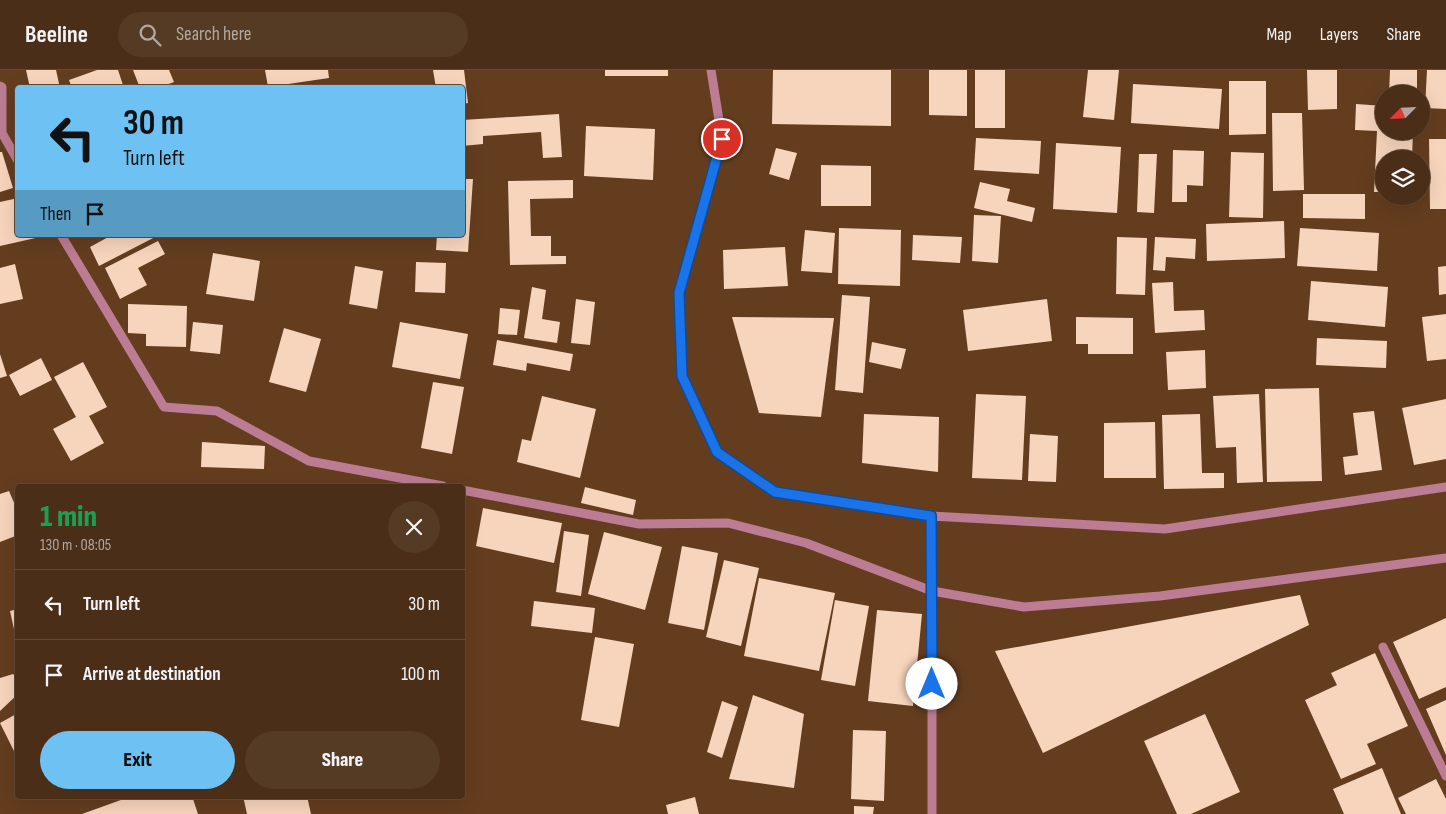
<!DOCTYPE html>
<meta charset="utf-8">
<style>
:root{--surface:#4b2e17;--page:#553a24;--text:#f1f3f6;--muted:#b2a8a1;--line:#624a36;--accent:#6ec2f3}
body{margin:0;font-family:"Sofia Sans Condensed",sans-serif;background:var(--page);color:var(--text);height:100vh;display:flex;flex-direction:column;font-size:19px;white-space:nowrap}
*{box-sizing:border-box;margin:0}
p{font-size:16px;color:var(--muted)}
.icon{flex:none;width:28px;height:28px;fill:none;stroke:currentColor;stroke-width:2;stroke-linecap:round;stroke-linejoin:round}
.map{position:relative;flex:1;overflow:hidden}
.panel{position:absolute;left:15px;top:414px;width:450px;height:315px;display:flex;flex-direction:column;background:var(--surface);border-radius:5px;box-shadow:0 5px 20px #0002,0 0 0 1px var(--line)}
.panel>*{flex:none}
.hud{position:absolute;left:15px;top:15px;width:450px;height:152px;border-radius:5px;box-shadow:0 5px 20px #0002,0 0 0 1px var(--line);background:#6ec2f3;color:#111;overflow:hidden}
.needle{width:32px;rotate:246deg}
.controls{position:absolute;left:1375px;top:15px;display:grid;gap:10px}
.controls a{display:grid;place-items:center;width:55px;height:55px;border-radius:50%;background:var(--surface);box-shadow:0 5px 20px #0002,0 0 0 1px var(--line);font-size:25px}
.pin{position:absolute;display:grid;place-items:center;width:42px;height:42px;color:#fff;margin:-21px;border:2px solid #fff;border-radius:50%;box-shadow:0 1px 5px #0007}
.me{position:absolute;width:55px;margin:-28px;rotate:0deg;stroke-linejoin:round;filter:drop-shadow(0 0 4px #0008)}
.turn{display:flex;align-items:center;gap:18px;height:105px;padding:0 25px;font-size:22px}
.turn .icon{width:65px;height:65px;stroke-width:2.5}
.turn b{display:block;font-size:35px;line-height:42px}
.then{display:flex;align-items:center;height:48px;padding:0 25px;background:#0003;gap:10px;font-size:19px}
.round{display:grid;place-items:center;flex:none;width:52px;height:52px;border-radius:26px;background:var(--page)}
.head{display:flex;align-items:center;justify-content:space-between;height:85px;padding:0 25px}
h1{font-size:30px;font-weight:800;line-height:38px;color:#1e9e55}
.cta{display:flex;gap:10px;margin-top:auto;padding:10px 25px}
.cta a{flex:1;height:58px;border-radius:30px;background:var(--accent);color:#111;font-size:20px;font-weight:800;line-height:58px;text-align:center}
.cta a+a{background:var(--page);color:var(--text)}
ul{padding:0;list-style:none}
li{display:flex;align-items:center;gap:15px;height:70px;padding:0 25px;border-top:1px solid var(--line)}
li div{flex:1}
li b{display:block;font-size:19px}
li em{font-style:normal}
header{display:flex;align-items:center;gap:30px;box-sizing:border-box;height:70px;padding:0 25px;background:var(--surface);border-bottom:1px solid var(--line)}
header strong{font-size:24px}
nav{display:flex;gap:28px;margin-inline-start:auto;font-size:18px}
.search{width:350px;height:45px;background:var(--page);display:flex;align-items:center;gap:12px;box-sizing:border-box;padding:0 18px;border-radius:28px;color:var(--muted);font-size:19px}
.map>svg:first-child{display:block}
.building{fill:#f7d4bc}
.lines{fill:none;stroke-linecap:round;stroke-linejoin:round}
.minor{stroke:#bc7c93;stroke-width:9}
.route-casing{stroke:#114b97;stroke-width:12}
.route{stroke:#1a73e8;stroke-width:9}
</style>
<header>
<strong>Beeline</strong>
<div class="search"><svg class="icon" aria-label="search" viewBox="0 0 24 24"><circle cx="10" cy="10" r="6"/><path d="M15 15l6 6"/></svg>Search here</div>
<nav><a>Map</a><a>Layers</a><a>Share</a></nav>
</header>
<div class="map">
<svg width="1446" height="744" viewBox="0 0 1446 744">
<rect width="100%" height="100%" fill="#643d1f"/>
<path class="building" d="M26 0H56L60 18H30Z
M97 0H118L124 18H72L69 10Z
M133 0H169L174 12 158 18H140Z
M265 0H328L329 8 268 17Z
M433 0H464L468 33 462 34V18H436Z
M605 0H668V6H605Z
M773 0H891V56L772 54Z
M929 0H967V46L929 45Z
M975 0H1005V58H975Z
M1088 0H1119L1114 50 1083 47Z
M1307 0H1337V39L1308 40Z
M1390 0H1417V24H1389Z
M1427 0H1446V39L1425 38Z
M1229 11H1266V64L1229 65Z
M1133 14 1222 19 1219 59 1131 53Z
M1356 34 1384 36V61H1413L1412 89H1384V122H1374L1377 61 1355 60Z
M1272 43H1302L1304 120 1273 121Z
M559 44 562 87 543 88 541 62 483 66V74L462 76V50Z
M586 56 655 59 653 110 584 106Z
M976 68 1041 71 1039 104 974 100Z
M1429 69H1446V139H1430Z
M1056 73 1121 77 1117 143 1053 139Z
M776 78 797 83 789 110 769 104Z
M1173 80 1204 81 1203 116 1187 115V132H1172Z
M0 82H2L13 118 0 122Z
M1231 82 1264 83 1263 148 1229 147Z
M1139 84H1157L1154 143 1137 142Z
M821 95 871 96V136H821Z
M462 109H473L468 182 436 180 437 165H462Z
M573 110V128L530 129 531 166H551V186H566V194L510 195 508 111Z
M980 112 1010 119 1007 131 1035 138 1032 152 974 138Z
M1303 124H1365V149L1303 148Z
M18 128V165L40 167 0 176V132Z
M974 145 1001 146 998 193 972 191Z
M1284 151 1285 188 1207 191 1206 154Z
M839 158 901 160 900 216 838 214Z
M1300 158 1379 163 1377 201 1297 196Z
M805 160 835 163 832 203 801 201Z
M112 165H159L99 196 90 177Z
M913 165 962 167 960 193 912 190Z
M1117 167 1147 168 1145 225 1116 224Z
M1155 167 1196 169 1195 189 1166 187 1165 201 1153 200Z
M158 171 165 184 138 198 147 215 120 229 105 198Z
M785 177 788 216 724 219 723 180Z
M213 183 260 191 254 231 206 224Z
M416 192 446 193 445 223 415 222Z
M15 194 23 229 0 234V198Z
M355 196 383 201 377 239 349 234Z
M1446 196V224L1439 225 1438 197Z
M1311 211 1388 217 1385 257 1308 250Z
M1173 212 1174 241 1204 240 1205 260 1155 263 1152 213Z
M532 217 546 220 542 249 560 252 557 273 524 268Z
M842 225 870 227 863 323 835 320Z
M576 229 595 232 590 275 571 273Z
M1047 229 1052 271 968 281 963 240Z
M128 234 187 236 186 277 146 276V264L128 263Z
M500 238 520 240 517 265 498 264Z
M1446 244V289L1427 291 1422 247Z
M732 247 834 248 821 347 759 343Z
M1076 247 1133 248V284H1088V274H1076Z
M193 252 223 255 220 284 190 281Z
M400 252 468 264 460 309 392 297Z
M284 258 321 269 306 322 269 312Z
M1317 268 1387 271 1386 298 1316 295Z
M497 270 573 284 570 301 527 293 526 301 493 295Z
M872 272 906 279 901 299 869 292Z
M1205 280 1206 318 1168 320 1166 282Z
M0 284 7 306 0 308Z
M41 288 52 310 20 326 9 305Z
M83 292 107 337 89 346 104 373 71 391 53 359 76 347 54 307Z
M433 312 464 317 452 384 421 378Z
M1319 318 1322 411 1267 412 1265 319Z
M976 324 1026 326 1022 410 972 408Z
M1259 324 1263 412 1237 413 1236 377 1216 378 1213 326Z
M542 326 596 339 580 408 517 392 522 369 531 371Z
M1446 329V389L1414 395 1402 338Z
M1374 341 1382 400 1345 405 1343 387 1358 385 1353 343Z
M864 344 939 347 938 402 862 393Z
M1200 344 1202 403H1224V418L1164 419 1162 345Z
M1155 352 1156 408H1104V353Z
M1030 364 1058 366 1056 412 1028 411Z
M202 372 265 376 264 399 201 397Z
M585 417 636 430 633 445 581 433Z
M9 421 18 442V465L0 472V424Z
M483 438 562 453 554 493 476 476Z
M564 461 589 465 581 526 556 522Z
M604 462 662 477 645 540 588 524Z
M682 476 718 483 704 560 668 553Z
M724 490 759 498 741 576 706 567Z
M759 508 835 523 819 601 744 586Z
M1300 525 1309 555 1043 683 995 581Z
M835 530 869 536 855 616 821 610Z
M534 531 595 538 592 563 531 556Z
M18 539V573H17L10 541Z
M877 540 922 544 913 636 868 631Z
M1446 548V617L1419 629 1393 572Z
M595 567 634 574 619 657 581 650Z
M1375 583 1408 656 1367 674 1376 694 1341 709 1305 630 1337 615 1331 603Z
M13 604 18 609V624L0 641V608Z
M753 625 804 644 794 718 729 709Z
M1446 630V685L1426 639Z
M722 631 738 637 722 688 707 682Z
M18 643V689L0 653Z
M1205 644 1240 722 1191 744H1177L1144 671Z
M853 660 886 661 884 731 851 729Z
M1382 698 1401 744H1344L1333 719Z
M1436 709 1446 729V744H1406L1398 728Z
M132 726H192L198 744H82Z
M243 726H307L311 744H247Z
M695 727 699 744H668L666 735Z
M854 736 874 737 873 744H854Z"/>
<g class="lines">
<path class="minor" d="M711 0 722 69 679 223 682 306 717 382 775 422 931 446 1165 459 1446 417
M0 16 2 17V63L18 91
M61 165 164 337 217 341 309 391 443 416
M462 420 639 454 728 453 806 473 932 521V744
M931 446 932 521 1024 537 1160 526 1446 488
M1383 577 1446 706"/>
</g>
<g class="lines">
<g class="route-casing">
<path id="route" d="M722 69 679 223 682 306 717 382 775 422 931 446 932 614"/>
</g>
<use href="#route" class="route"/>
</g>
</svg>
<div class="controls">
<a><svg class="needle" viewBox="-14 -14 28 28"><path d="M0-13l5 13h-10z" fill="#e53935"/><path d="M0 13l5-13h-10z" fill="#b2a8a1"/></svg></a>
<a><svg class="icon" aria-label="layers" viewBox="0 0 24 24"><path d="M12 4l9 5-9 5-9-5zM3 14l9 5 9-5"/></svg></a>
</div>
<div class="pin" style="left:722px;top:69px;background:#d93025"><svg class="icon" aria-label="arrive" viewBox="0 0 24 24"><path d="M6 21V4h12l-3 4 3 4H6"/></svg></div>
<svg class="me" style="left:932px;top:614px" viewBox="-20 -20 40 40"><circle r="19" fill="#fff"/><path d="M0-13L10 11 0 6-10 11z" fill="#1a73e8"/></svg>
<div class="hud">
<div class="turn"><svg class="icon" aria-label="left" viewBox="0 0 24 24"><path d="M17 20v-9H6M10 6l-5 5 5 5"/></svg><div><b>30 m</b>Turn left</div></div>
<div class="then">Then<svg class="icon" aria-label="arrive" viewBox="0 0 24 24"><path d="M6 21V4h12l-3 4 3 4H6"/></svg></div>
</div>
<section class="panel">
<div class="head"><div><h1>1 min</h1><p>130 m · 08:05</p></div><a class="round"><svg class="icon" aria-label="close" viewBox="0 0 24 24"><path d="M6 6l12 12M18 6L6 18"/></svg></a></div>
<ul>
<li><svg class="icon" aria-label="left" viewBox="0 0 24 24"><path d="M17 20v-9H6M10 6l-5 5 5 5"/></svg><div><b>Turn left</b></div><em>30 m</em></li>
<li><svg class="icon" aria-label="arrive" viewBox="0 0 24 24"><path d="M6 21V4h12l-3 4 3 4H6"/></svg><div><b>Arrive at destination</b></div><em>100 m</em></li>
</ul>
<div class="cta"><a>Exit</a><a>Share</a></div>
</section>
</div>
